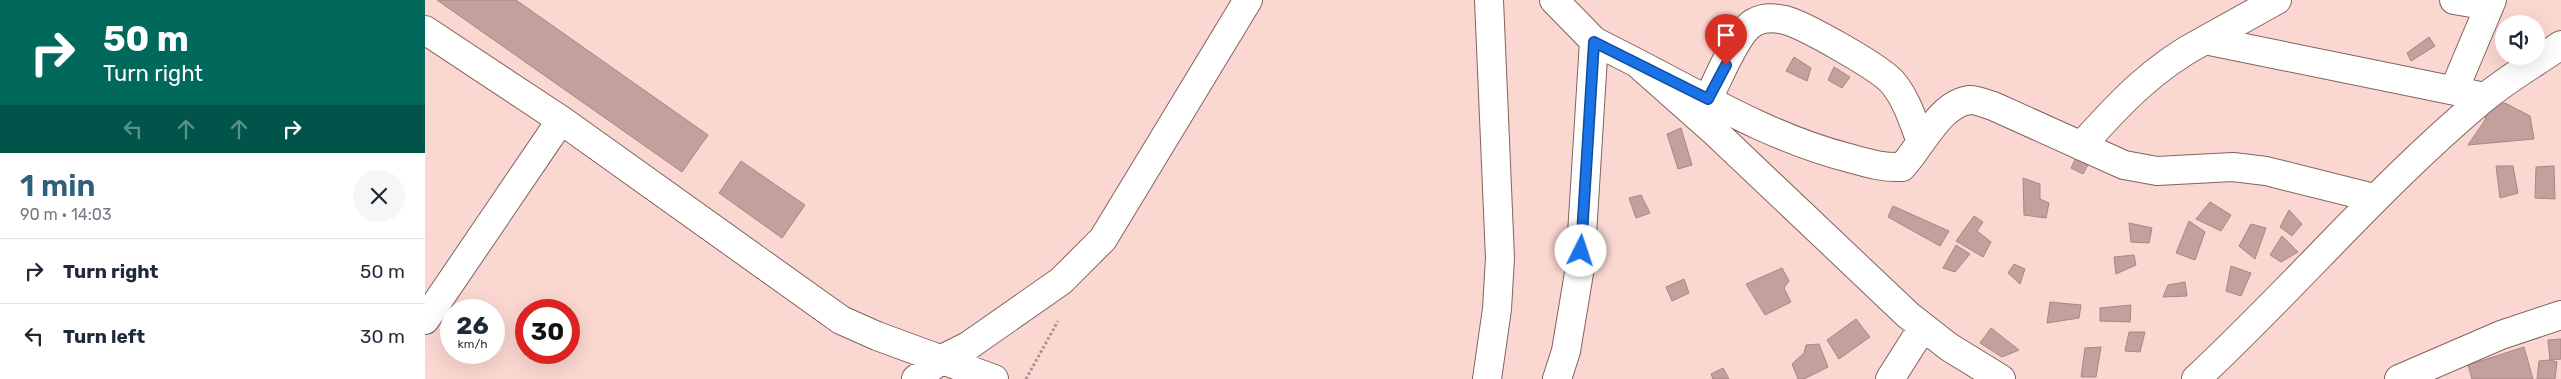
<!DOCTYPE html>
<meta charset="utf-8">
<style>
:root{--surface:#fff;--page:#f6f6f7;--text:#1f2937;--muted:#747a83;--line:#e0e1e3;--accent:#2f5f7d}
body{margin:0;font-family:Rubik,sans-serif;background:var(--page);color:var(--text);height:100vh;display:flex;flex-direction:column;font-size:19px;white-space:nowrap}
*{box-sizing:border-box;margin:0}
p{font-size:16px;color:var(--muted)}
.icon{flex:none;width:28px;height:28px;fill:none;stroke:currentColor;stroke-width:2;stroke-linecap:round;stroke-linejoin:round}
.map{position:relative;flex:1;overflow:hidden}
.panel{display:flex;flex-direction:column;background:var(--surface);width:425px}
.panel>*{flex:none}
.hud{background:#00695c;color:#fff;overflow:hidden}
.buttons{position:absolute;left:2070px;top:15px;display:grid;gap:10px}
.buttons a{display:grid;place-items:center;width:50px;height:50px;border-radius:50%;background:var(--surface);box-shadow:0 5px 20px #0002;font-size:25px}
.speed{position:absolute;left:15px;top:299px;display:flex;gap:10px;font-size:25px;font-weight:700;text-align:center}
.speed>*{display:grid;place-content:center;width:65px;height:65px;border-radius:50%;background:var(--surface);box-shadow:0 5px 20px #0002;line-height:1}
.speed small{font-size:12px;font-weight:400}
.speed .limit{border:8px solid #d22;background:#fff;color:#111}
.pin{position:absolute;display:grid;place-items:center;width:42px;height:42px;color:#fff;margin:-51px -21px;border-radius:50% 50% 50% 0;rotate:-45deg;box-shadow:0 0 5px #0007}
.pin .icon{rotate:45deg}
.me{position:absolute;width:55px;margin:-28px;rotate:4deg;stroke-linejoin:round;filter:drop-shadow(0 0 4px #0008)}
.turn{display:flex;align-items:center;gap:18px;height:105px;padding:0 20px;font-size:22px}
.turn .icon{width:65px;height:65px;stroke-width:2.5}
.turn b{display:block;font-size:35px;line-height:42px}
.lanes{display:flex;align-items:center;height:48px;padding:0 20px;background:#0003;justify-content:center;gap:25px;direction:ltr}
.lanes .off{opacity:.35}
.round{display:grid;place-items:center;flex:none;width:52px;height:52px;border-radius:26px;background:var(--page)}
.overview{display:flex;align-items:center;justify-content:space-between;height:85px;padding:0 20px}
h1{font-size:30px;font-weight:600;line-height:38px;color:var(--accent)}
ul{padding:0;list-style:none}
li{display:flex;align-items:center;gap:15px;height:65px;padding:0 20px;border-top:1px solid var(--line)}
li div{flex:1}
li b{display:block;font-size:19px}
li em{font-style:normal}
main{display:flex;flex:1;min-height:0}
.map>svg:first-child{display:block}
.building{fill:#c2a09b;stroke:#a88781}
.lines{fill:none;stroke-linecap:round;stroke-linejoin:round}
.minor-casing{stroke:#82635e;stroke-width:30}
.path{stroke:#aa8f8b;stroke-width:3;stroke-dasharray:2.5 2.5;stroke-linecap:butt}
.minor{stroke:#fff;stroke-width:28}
.route-casing{stroke:#114b97;stroke-width:12}
.route{stroke:#1a73e8;stroke-width:9}
</style>
<main>
<section class="panel">
<div class="hud">
<div class="turn"><svg class="icon" aria-label="right" viewBox="0 0 24 24"><path d="M7 20v-9h11M14 6l5 5-5 5"/></svg><div><b>50 m</b>Turn right</div></div>
<div class="lanes"><svg class="icon off" aria-label="left" viewBox="0 0 24 24"><path d="M17 20v-9H6M10 6l-5 5 5 5"/></svg><svg class="icon off" aria-label="ahead" viewBox="0 0 24 24"><path d="M12 20V5M6 11l6-6 6 6"/></svg><svg class="icon off" aria-label="ahead" viewBox="0 0 24 24"><path d="M12 20V5M6 11l6-6 6 6"/></svg><svg class="icon" aria-label="right" viewBox="0 0 24 24"><path d="M7 20v-9h11M14 6l5 5-5 5"/></svg></div>
</div>
<div class="overview"><div><h1>1 min</h1><p>90 m · 14:03</p></div><a class="round"><svg class="icon" aria-label="close" viewBox="0 0 24 24"><path d="M6 6l12 12M18 6L6 18"/></svg></a></div>
<ul>
<li><svg class="icon" aria-label="right" viewBox="0 0 24 24"><path d="M7 20v-9h11M14 6l5 5-5 5"/></svg><div><b>Turn right</b></div><em>50 m</em></li>
<li><svg class="icon" aria-label="left" viewBox="0 0 24 24"><path d="M17 20v-9H6M10 6l-5 5 5 5"/></svg><div><b>Turn left</b></div><em>30 m</em></li>
</ul>
</section>
<div class="map">
<svg width="2136" height="379" viewBox="0 0 2136 379">
<rect width="100%" height="100%" fill="#fbd7d1"/>
<path class="building" d="M12 0H91L283 135 257 172Z
M2004 37 2010 46 1986 61 1982 53Z
M1369 57 1386 68 1382 81 1361 71Z
M1409 67 1425 77 1417 88 1403 80Z
M2080 103 2105 116 2109 139 2043 145 2060 120 2062 108Z
M1256 128 1267 165 1253 169 1242 134Z
M1651 158 1665 161 1658 174 1646 168Z
M316 161 380 205 357 238 294 193Z
M2071 166H2088L2093 193 2075 198Z
M2129 166 2130 199 2110 198 2111 167Z
M1598 178 1615 184V199L1624 203 1621 218 1599 215Z
M1216 195 1225 213 1211 218 1204 198Z
M1785 202 1806 215 1796 231 1771 219Z
M1468 206 1524 231 1515 246 1463 217Z
M1864 210 1877 224 1867 236 1855 227Z
M1549 216 1558 222 1552 231 1566 242 1558 257 1531 241Z
M1764 221 1780 232 1770 260 1751 253Z
M1704 223 1727 228 1724 243 1706 242Z
M1826 224 1841 228 1830 259 1814 246Z
M1857 236 1873 252 1856 262 1845 255Z
M1531 245 1545 254 1530 272 1518 268Z
M1709 255 1711 265 1691 274 1689 257Z
M1589 264 1600 269 1595 284 1583 273Z
M1806 266 1826 273 1816 296 1801 291Z
M1357 268 1364 281 1359 288 1366 302 1340 315 1321 284Z
M1259 279 1264 293 1247 301 1241 287Z
M1760 282 1762 296 1738 297 1743 285Z
M1625 302 1656 305 1654 318 1622 323Z
M1706 305 1705 322 1675 321V308Z
M1431 319 1445 337 1414 359 1402 340Z
M1566 328 1594 350 1577 357 1555 343Z
M1704 332H1720L1715 352 1700 351Z
M2136 339V359L2125 360 2123 340Z
M1394 344 1403 367 1379 379H1373L1367 364 1379 353 1381 345Z
M1676 347 1671 377H1656L1660 348Z
M2099 347 2108 379H2047L2043 365Z
M2125 360 2132 362 2130 379H2112L2114 361Z
M1298 368 1304 379H1288L1286 374Z"/>
<g class="lines">
<g class="minor-casing">
<path id="minor" d="M1129 0 1169 41 1212 63 1291 133 1483 315 1524 347 1576 379
M2029 0 2064 6
M0 30 136 120 416 320 452 336 569 379
M1780 40 1852 0
M1212 63C1280 98 1349 139 1424 158 1442 163 1458 168 1477 167 1496 147 1515 103 1545 100 1553 100 1561 104 1568 106L1699 165 1732 171 1808 167 1841 171 1949 198
M2029 90 2067 0
M1283 99C1293 80 1312 30 1330 22 1339 17 1351 18 1360 20 1379 25 1456 68 1468 83 1482 100 1488 121 1496 142
M1656 146C1695 103 1728 67 1780 40L2060 97
M0 320 136 120
M491 379 517 359 543 346 636 281 678 239 823 0
M1062 379 1072 309 1075 258 1064 0
M1132 379 1141 351 1155 267 1169 41
M1465 379 1498 327
M1771 379C1869 288 1955 185 2058 99 2082 79 2110 63 2136 45
M1974 379 2076 335 2136 315"/>
</g>
<path class="path" d="M601 379 633 321"/>
<use href="#minor" class="minor"/>
</g>
<g class="lines">
<g class="route-casing">
<path id="route" d="M1156 251 1169 42 1283 99 1301 65"/>
</g>
<use href="#route" class="route"/>
</g>
</svg>
<div class="buttons">
<a><svg class="icon" aria-label="sound" viewBox="0 0 24 24"><path d="M4 9h4l5-4v14l-5-4H4zM17 9q2 3 0 6"/></svg></a>
</div>
<div class="speed"><div>26<small>km/h</small></div><div class="limit">30</div></div>
<div class="pin" style="left:1301px;top:65px;background:#d93025"><svg class="icon" aria-label="arrive" viewBox="0 0 24 24"><path d="M6 21V4h12l-3 4 3 4H6"/></svg></div>
<svg class="me" style="left:1156px;top:251px" viewBox="-20 -20 40 40"><circle r="19" fill="#fff"/><path d="M0-13L10 11 0 6-10 11z" fill="#1a73e8"/></svg>
</div>
</main>
